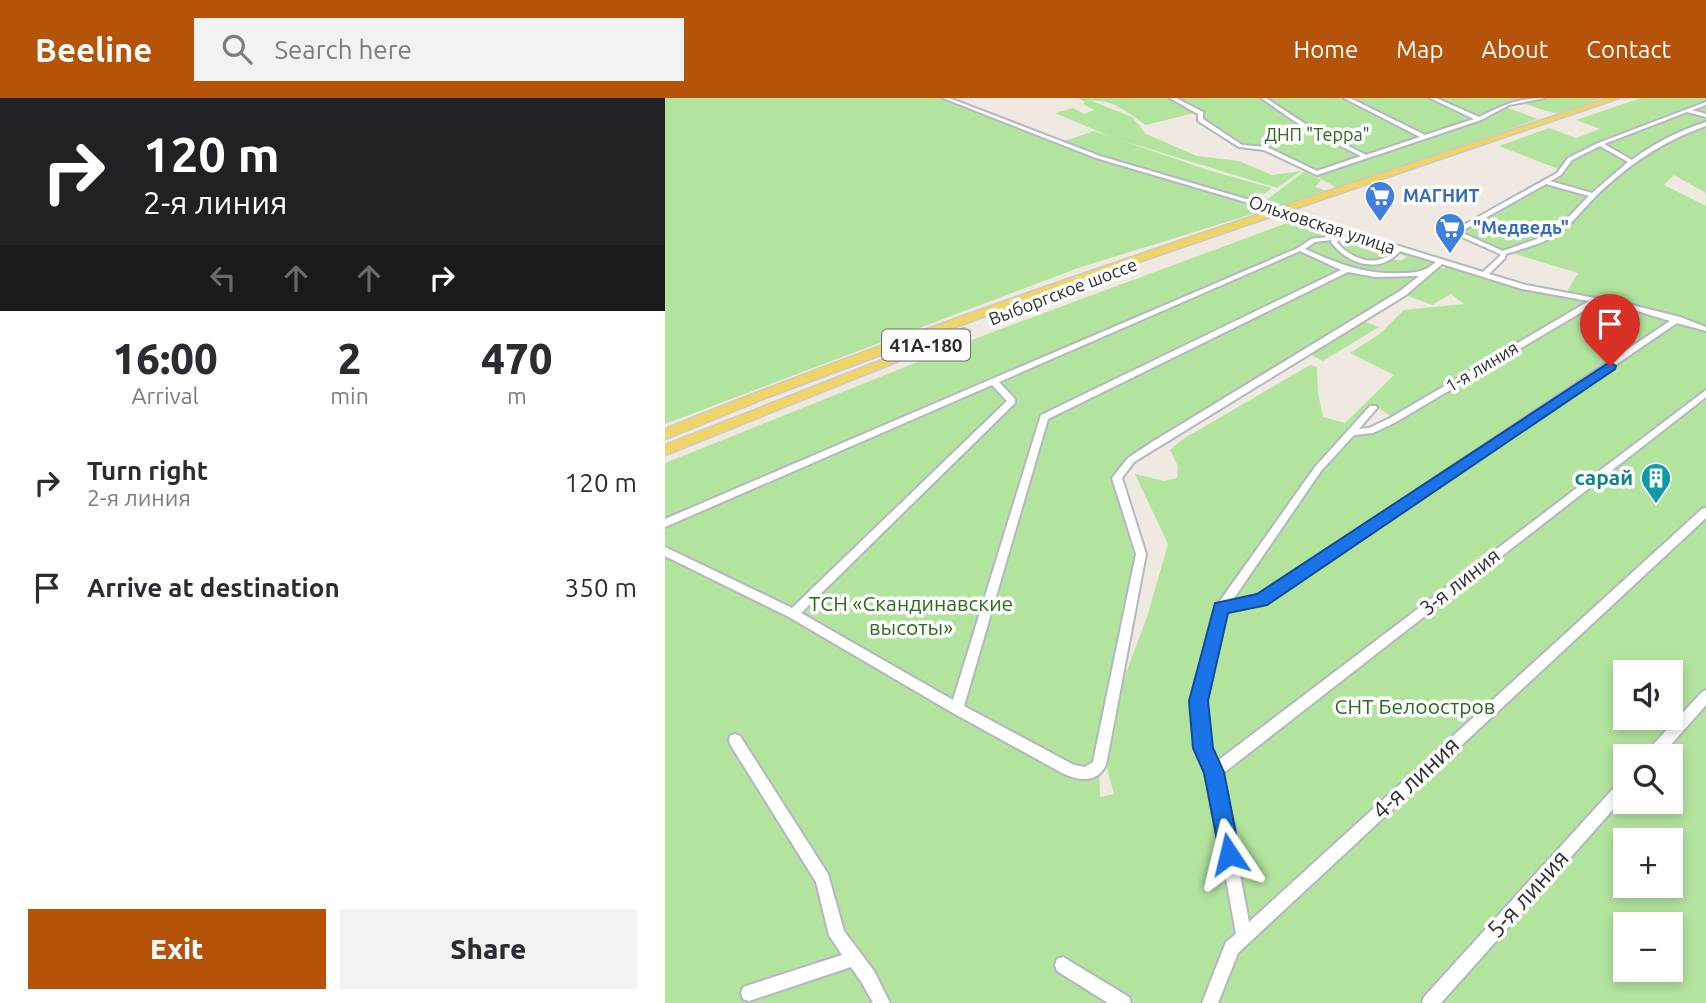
<!DOCTYPE html>
<meta charset="utf-8">
<style>
:root{--surface:#fff;--page:#f2f2f3;--text:#2b2b33;--muted:#7c7c81;--accent:#b45309}
body{margin:0;font-family:Ubuntu,sans-serif;background:var(--page);color:var(--text);height:100vh;display:flex;flex-direction:column;font-size:26px;white-space:nowrap}
*{box-sizing:border-box;margin:0}
p{font-size:23px;color:var(--muted)}
.icon{flex:none;width:38px;height:38px;fill:none;stroke:currentColor;stroke-width:2;stroke-linecap:round;stroke-linejoin:round}
.map{position:relative;flex:1;overflow:hidden}
.details{display:flex;flex-direction:column;background:var(--surface);width:665px}
.details>*{flex:none}
.guide{background:#202124;color:#fff;overflow:hidden}
.tools{position:absolute;left:948px;top:562px;display:grid;gap:14px}
.tools a{display:grid;place-items:center;width:70px;height:70px;border-radius:0px;background:var(--surface);box-shadow:0 4px 10px #0003;font-size:35px}
.pin{position:absolute;display:grid;place-items:center;width:60px;height:60px;color:#fff;margin:-72px -30px;border-radius:50% 50% 50% 0;rotate:-45deg;box-shadow:0 0 7px #0007}
.pin .icon{rotate:45deg}
.me{position:absolute;width:77px;margin:-38px;rotate:350deg;stroke-linejoin:round;filter:drop-shadow(0 0 5px #0008)}
.turn{display:flex;align-items:center;gap:24px;height:147px;padding:0 28px;font-size:32px}
.turn .icon{width:91px;height:91px;stroke-width:2.5}
.turn b{display:block;font-size:49px;line-height:60px}
.lanes{display:flex;align-items:center;height:66px;padding:0 28px;background:#0003;justify-content:center;gap:35px;direction:ltr}
.lanes .off{opacity:.35}
.eta{display:flex;justify-content:space-evenly;align-items:center;height:119px;text-align:center}
.eta b{font-size:42px;font-weight:800;line-height:49px}
.action{display:flex;gap:14px;margin-top:auto;padding:14px 28px}
.action a{flex:1;height:80px;border-radius:0px;background:var(--accent);color:#fff;font-size:28px;font-weight:800;line-height:80px;text-align:center}
.action a+a{background:var(--page);color:var(--text)}
ul{padding:0;list-style:none}
li{display:flex;align-items:center;gap:21px;height:105px;padding:0 28px}
li div{flex:1}
li b{display:block;font-size:26px}
li em{font-style:normal}
header{display:flex;align-items:center;gap:42px;box-sizing:border-box;height:98px;padding:0 35px;background:var(--accent);color:#fff}
header strong{font-size:33px}
nav{display:flex;gap:38px;margin-inline-start:auto;font-size:24px}
.search{width:490px;height:63px;background:var(--page);display:flex;align-items:center;gap:18px;box-sizing:border-box;padding:0 24px;border-radius:0px;color:var(--muted);font-size:26px}
main{display:flex;flex:1;min-height:0}
.map>svg:first-child{display:block}
.green{fill:#b3e49e;fill-rule:evenodd}
.lines{fill:none;stroke-linecap:round;stroke-linejoin:round}
.street-casing{stroke:#b4b6c1;stroke-width:4}
.primary-casing{stroke:#c9c9c9;stroke-width:3}
.street{fill:#fff;fill-rule:evenodd}
.primary{fill:#f0d564;fill-rule:evenodd}
.route{fill:#1a73e8;stroke:#114b97;stroke-width:2}
.labels{text-anchor:middle;stroke-width:7;stroke-linejoin:round;paint-order:stroke}
.far-park-label{font-size:18px;fill:#296c1c;stroke:#fff}
.far-shop-label{font-size:18px;font-weight:bold;fill:#366cbe;stroke:#fff;text-anchor:start}
.far-street-label{font-size:18px;fill:#2e2e2e;stroke:#fff}
.shield{fill:#fff;stroke:#6d6d6d;stroke-width:2}
.shield-label{font-size:19px;font-weight:bold;fill:#2e2e2e}
.culture-label{font-size:21px;font-weight:bold;fill:#0d838f;stroke:#fff;text-anchor:end}
.street-label{font-size:21px;fill:#2e2e2e;stroke:#fff}
.park-label{font-size:21px;fill:#296c1c;stroke:#fff}
.near-street-label{font-size:24px;fill:#2e2e2e;stroke:#fff}
</style>
<header>
<strong>Beeline</strong>
<div class="search"><svg class="icon" aria-label="search" viewBox="0 0 24 24"><circle cx="10" cy="10" r="6"/><path d="M15 15l6 6"/></svg>Search here</div>
<nav><a>Home</a><a>Map</a><a>About</a><a>Contact</a></nav>
</header>
<main>
<section class="details">
<div class="guide">
<div class="turn"><svg class="icon" aria-label="right" viewBox="0 0 24 24"><path d="M7 20v-9h11M14 6l5 5-5 5"/></svg><div><b>120 m</b>2-я линия</div></div>
<div class="lanes"><svg class="icon off" aria-label="left" viewBox="0 0 24 24"><path d="M17 20v-9H6M10 6l-5 5 5 5"/></svg><svg class="icon off" aria-label="ahead" viewBox="0 0 24 24"><path d="M12 20V5M6 11l6-6 6 6"/></svg><svg class="icon off" aria-label="ahead" viewBox="0 0 24 24"><path d="M12 20V5M6 11l6-6 6 6"/></svg><svg class="icon" aria-label="right" viewBox="0 0 24 24"><path d="M7 20v-9h11M14 6l5 5-5 5"/></svg></div>
</div>
<div class="eta">
<div><b>16:00</b><p>Arrival</p></div>
<div><b>2</b><p>min</p></div>
<div><b>470</b><p>m</p></div>
</div>
<ul>
<li><svg class="icon" aria-label="right" viewBox="0 0 24 24"><path d="M7 20v-9h11M14 6l5 5-5 5"/></svg><div><b>Turn right</b><p>2-я линия</p></div><em>120 m</em></li>
<li><svg class="icon" aria-label="arrive" viewBox="0 0 24 24"><path d="M6 21V4h12l-3 4 3 4H6"/></svg><div><b>Arrive at destination</b></div><em>350 m</em></li>
</ul>
<div class="action"><a>Exit</a><a>Share</a></div>
</section>
<div class="map">
<svg width="1041" height="905" viewBox="0 0 1041 905">
<rect width="100%" height="100%" fill="#efe9e1"/>
<path class="green" d="M0 0H280L397 44 429 33 543 72 607 90 599 96 590 95 584 102 596 107 597 113 413 170 0 326Z
M413 0H936C924 4 905 15 893 15 872 14 863 0 839 8L873 21 674 91 600 50 576 48 535 22 533 14 481 27C466 17 447 0 427 3L467 19 481 36 532 58 574 63 607 77 636 73 612 90 449 40 390 15 408 10 419 16 429 12 418 6 420 4Z
M976 0H1041V95L1009 77 999 87 1041 108V905H0V365L330 233 622 125 637 123 666 131 669 133 667 147C692 179 711 155 735 163L742 159 733 155 735 154 769 163 766 165 779 171 781 167 823 182 829 181 900 197 913 175 814 145 790 134 896 72 834 48 884 30 911 40 935 31 911 22ZM738 196 767 207 786 196 799 206 739 212 716 235 685 255 729 277 680 325 658 319 653 295 652 269 645 267 518 341 505 352 513 368 512 380 499 383 470 376 503 446 482 519 452 599 442 670 449 696 435 699 434 667 476 456 452 381 466 362 642 255 658 263 714 229 696 222ZM710 307 729 321 705 333 686 334ZM961 574H1006V620H961ZM961 658H1006V704H961ZM961 742H1006V788H961ZM961 826H1006V872H961Z
M640 73 656 82 650 89 660 92 617 109 600 103Z
M677 138 729 152 730 155C713 166 678 165 677 138Z"/>
<g class="lines">
<g class="street-casing">
<path id="street" d="M278 0H284L435 58 598 106 818 174 835 158V156L788 135V133L892 75 903 60 933 45 1041 4V7L1027 12 1041 16V19L1022 14 939 46 967 62C989 45 1014 33 1041 24V28C998 43 964 66 931 98 920 109 909 123 897 133 882 145 859 150 841 156L840 160 824 176 861 187 967 207 1015 219 1041 229V233L1012 225 600 505 561 514C549 562 529 616 551 664L1041 292V299L556 677 584 824 1037 411 1041 410V420L573 855 553 905H537L561 844 571 836 542 675 531 650 528 602 550 510 650 369 705 308H711L712 310 694 331 704 330 725 320 924 203 857 191 777 166 741 197 469 364 457 380 481 456 441 667C432 685 415 683 399 676L288 615 124 519 0 458V449L127 510 342 303 327 287 0 429V421L633 150 646 141 670 138 672 136H676L677 137 672 144C686 162 713 171 730 152L594 108 431 60ZM935 48 963 64 927 95 885 83 896 77 907 62ZM881 86 924 98 892 131 880 138 838 153 795 134ZM667 142 666 144C682 166 715 177 735 153L771 164C760 174 750 175 735 175 700 177 671 165 640 151L650 144ZM635 153 676 172 376 317 288 602 136 515 350 305V301L334 284ZM683 174 710 179 754 178 735 193 487 344 463 360 447 380 471 456 428 664 420 669 409 667 299 608 383 321ZM932 205 966 211 1005 223 593 498 567 503 656 373 689 337 708 335 731 324Z
M505 0H511L538 14V21L577 47 602 49 652 73 696 58 638 29 596 0H601L642 27 701 57 755 39 679 0H685L760 37 809 21 765 0H771L814 19C838 7 853 0 880 0L844 7 816 22 652 77 599 52 574 49 533 23V16Z
M1041 592V607L996 658H980L982 653 1037 594Z
M70 636 75 638 163 776 179 833 209 873 225 905H208L197 885 186 869 84 903 78 901 76 895 78 889 177 857 164 837 151 784 65 646 64 642 65 638Z
M961 680V697L776 905H757L759 899 956 682Z
M398 859 464 899 466 905H443L392 873 390 867 392 861Z"/>
</g>
<g class="primary-casing">
<path id="primary" d="M943 0H954L371 199 103 299 0 341V331C309 206 627 106 943 0Z
M299 230 305 233 303 235 0 357V347Z"/>
</g>
<use href="#street" class="street"/>
<use href="#primary" class="primary"/>
</g>
<path class="route" d="M945 264 951 268 950 271 602 507 563 515 543 603 548 650 559 674 575 756 572 763 564 767 556 763 539 675 528 650 524 603 550 505 592 496Z"/>
<defs>
<g id="supermarket-pin" transform="scale(1.575)"><path d="M0 17L-7.5 6A9.5 9.5 0 1 1 7.5 6Z" fill="#3f7fe0" stroke="#fff"/><path d="M-6-5.5h2.5l.6 2H6L4.5 2H-2.5L-4.4-4H-6ZM-1.5 3.2a1.3 1.3 0 1 0 .1 0ZM3 3.2a1.3 1.3 0 1 0 .1 0Z" fill="#fff"/></g>
<g id="building-pin" transform="scale(1.575)"><path d="M0 17L-7.5 6A9.5 9.5 0 1 1 7.5 6Z" fill="#0f9aa8" stroke="#fff"/><path d="M-4-6H4V6H1V3H-1V6H-4ZM-2.5-4.3h1.7v1.8h-1.7ZM.8-4.3h1.7v1.8H.8ZM-2.5-1h1.7V.8h-1.7ZM.8-1h1.7V.8H.8Z" fill="#fff"/></g>
</defs>
<g fill-rule="evenodd">
<use href="#supermarket-pin" x="715" y="98"/>
<use href="#supermarket-pin" x="785" y="130"/>
<use href="#building-pin" x="991" y="380"/>
</g>
<g class="labels">
<g class="far-park-label">
<text x="652" y="43">ДНП "Терра"</text>
</g>
<g class="far-shop-label">
<text x="738" y="104">МАГНИТ</text>
<text x="808" y="136">"Медведь"</text>
</g>
<g class="far-street-label">
<text transform="translate(657 127) rotate(18)" y="6">Ольховская улица</text>
<text transform="translate(398 194) rotate(-21)" y="6">Выборгское шоссе</text>
<text transform="translate(817 269) rotate(-31)" y="6">1-я линия</text>
</g>
<rect class="shield" x="217" y="231.5" width="88" height="31" rx="5"/>
<g class="shield-label">
<text x="261" y="254">41А-180</text>
</g>
<g class="culture-label">
<text x="968" y="387">сарай</text>
</g>
<g class="street-label">
<text transform="translate(795 484) rotate(-38)" y="7">3-я линия</text>
</g>
<g class="park-label">
<text x="246" y="513">ТСН «Скандинавские<tspan x="246" dy="24">высоты»</tspan></text>
<text x="750" y="616">СНТ Белоостров</text>
</g>
<g class="near-street-label">
<text transform="translate(751 680) rotate(-43)" y="8">4-я линия</text>
<text transform="translate(863 796) rotate(-48)" y="8">5-я линия</text>
</g>
</g>
</svg>
<div class="tools">
<a><svg class="icon" aria-label="sound" viewBox="0 0 24 24"><path d="M4 9h4l5-4v14l-5-4H4zM17 9q2 3 0 6"/></svg></a>
<a><svg class="icon" aria-label="search" viewBox="0 0 24 24"><circle cx="10" cy="10" r="6"/><path d="M15 15l6 6"/></svg></a>
<a>+</a>
<a>−</a>
</div>
<div class="pin" style="left:945px;top:268px;background:#d93025"><svg class="icon" aria-label="arrive" viewBox="0 0 24 24"><path d="M6 21V4h12l-3 4 3 4H6"/></svg></div>
<svg class="me" style="left:564px;top:756px" viewBox="-20 -20 40 40"><path d="M0-17L14 15 0 8-14 15z" fill="#1a73e8" stroke="#fff" stroke-width="4"/></svg>
</div>
</main>
